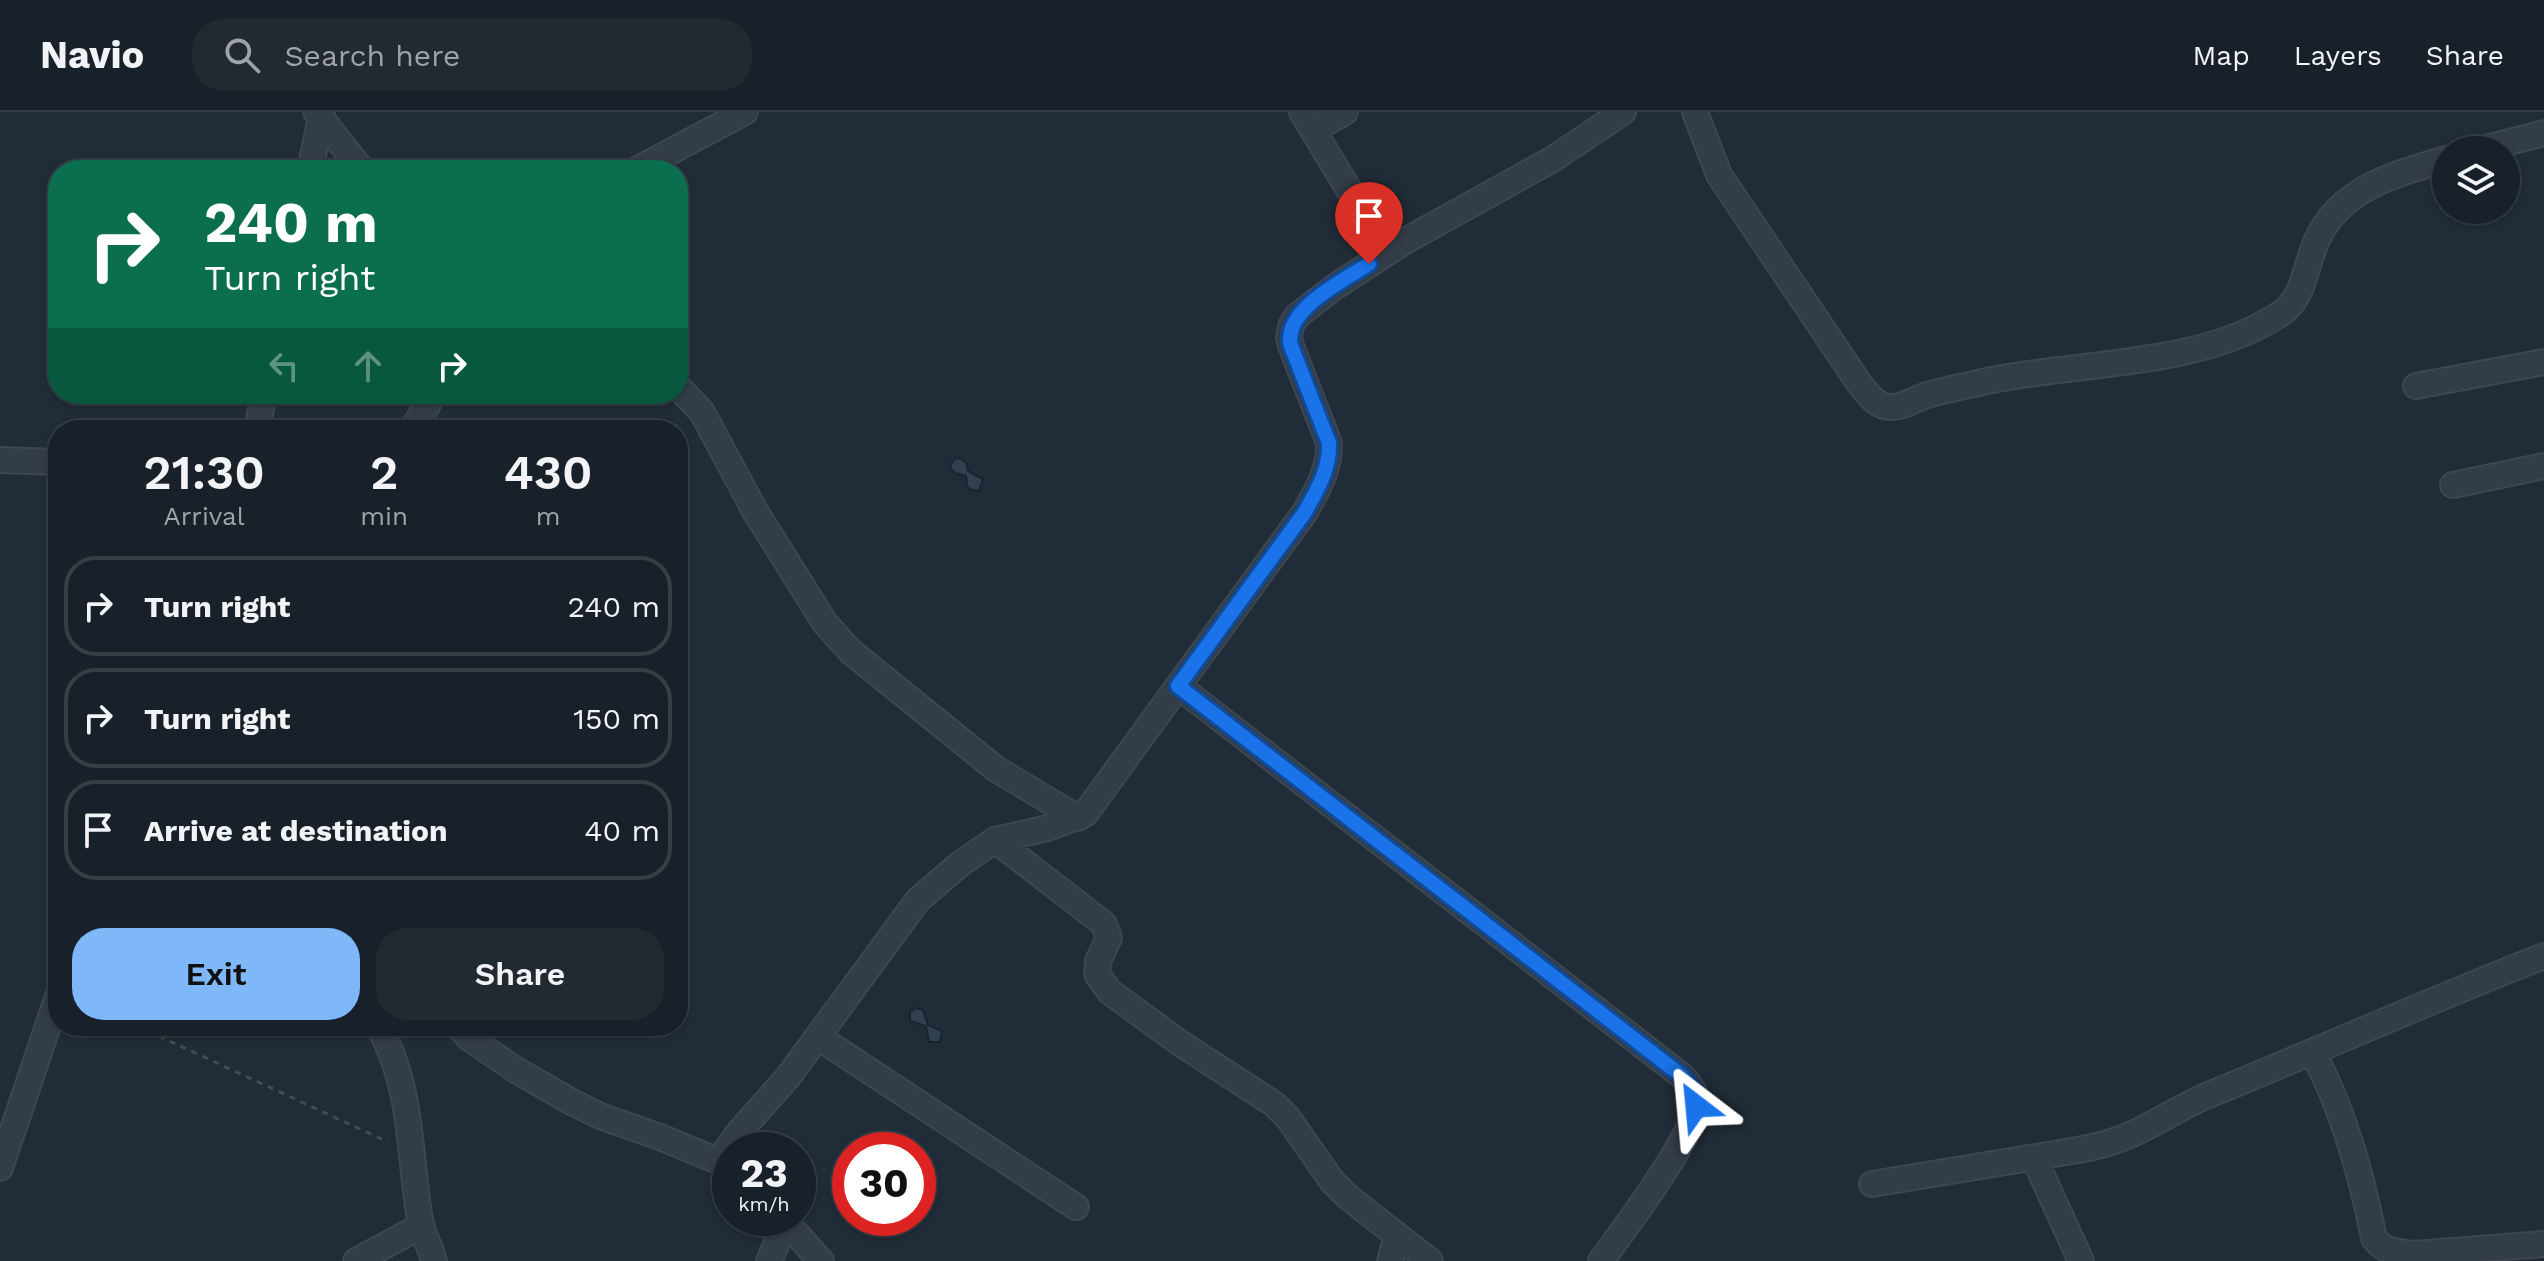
<!DOCTYPE html>
<style>
:root{--surface:#182129;--page:#212931;--text:#f1f3f6;--muted:#9fa3a8;--line:#363e46;--accent:#7eb8f8}
body{margin:0;font-family:"Work Sans",sans-serif;background:var(--page);color:var(--text);height:100vh;display:flex;flex-direction:column;font-size:30px;white-space:nowrap}
*{box-sizing:border-box;margin:0}
p{font-size:26px;color:var(--muted)}
.icon{flex:none;width:44px;height:44px;fill:none;stroke:currentColor;stroke-width:2;stroke-linecap:round;stroke-linejoin:round}
.map{position:relative;flex:1;overflow:hidden}
.side{position:absolute;left:48px;top:308px;width:640px;height:616px;display:flex;flex-direction:column;background:var(--surface);border-radius:32px;box-shadow:0 2px 6px #0004,0 0 0 2px var(--line)}
.side>*{flex:none}
.top-card{position:absolute;left:48px;top:48px;width:640px;height:244px;border-radius:32px;box-shadow:0 2px 6px #0004,0 0 0 2px var(--line);background:#0b6e4f;color:#fff;overflow:hidden}
.buttons{position:absolute;left:2432px;top:24px;display:grid;gap:16px}
.buttons a{display:grid;place-items:center;width:88px;height:88px;border-radius:50%;background:var(--surface);box-shadow:0 2px 6px #0004,0 0 0 2px var(--line);font-size:40px}
.speed{position:absolute;left:712px;top:1020px;display:flex;gap:16px;font-size:40px;font-weight:700;text-align:center}
.speed>*{display:grid;place-content:center;width:104px;height:104px;border-radius:50%;background:var(--surface);box-shadow:0 2px 6px #0004,0 0 0 2px var(--line);line-height:1}
.speed small{font-size:20px;font-weight:400}
.speed .limit{border:12px solid #d22;background:#fff;color:#111}
.pin{position:absolute;display:grid;place-items:center;width:68px;height:68px;color:#fff;margin:-82px -34px;border-radius:50% 50% 50% 0;rotate:-45deg;box-shadow:0 0 8px #0007}
.pin .icon{rotate:45deg}
.me{position:absolute;width:88px;margin:-44px;rotate:331deg;stroke-linejoin:round;filter:drop-shadow(0 0 6px #0008)}
.turn{display:flex;align-items:center;gap:28px;height:168px;padding:0 24px;font-size:36px}
.turn .icon{width:104px;height:104px;stroke-width:2.5}
.turn b{display:block;font-size:56px;line-height:68px}
.lanes{display:flex;align-items:center;height:76px;padding:0 24px;background:#0003;justify-content:center;gap:40px;direction:ltr}
.lanes .off{opacity:.35}
.eta{display:flex;justify-content:space-evenly;align-items:center;height:136px;text-align:center}
.eta b{font-size:48px;font-weight:600;line-height:56px}
.cta{display:flex;gap:16px;margin-top:auto;padding:16px 24px}
.cta a{flex:1;height:92px;border-radius:32px;background:var(--accent);color:#111;font-size:32px;font-weight:600;line-height:92px;text-align:center}
.cta a+a{background:var(--page);color:var(--text)}
ul{padding:0;list-style:none}
li{display:flex;align-items:center;gap:24px;height:100px;margin:0 16px 12px;padding:0 8px;border:4px solid var(--line);border-radius:32px}
li div{flex:1}
li b{display:block;font-size:30px}
li em{font-style:normal}
header{display:flex;align-items:center;gap:48px;box-sizing:border-box;height:112px;padding:0 40px;background:var(--surface);border-bottom:2px solid var(--line)}
header strong{font-size:38px}
nav{display:flex;gap:44px;margin-inline-start:auto;font-size:28px}
.search{width:560px;height:72px;background:var(--page);display:flex;align-items:center;gap:20px;box-sizing:border-box;padding:0 28px;border-radius:32px;color:var(--muted);font-size:30px}
.map>svg:first-child{display:block}
.building{fill:#31404e;stroke:#1b242e;stroke-width:2}
.lines{fill:none;stroke-linecap:round;stroke-linejoin:round}
.minor-casing{stroke:#3d4651;stroke-width:28}
.path{stroke:#3a5150;stroke-width:3;stroke-dasharray:6 6;stroke-linecap:butt}
.minor{stroke:#333d48;stroke-width:24}
.route-casing{stroke:#114b97;stroke-width:20}
.route{stroke:#1a73e8;stroke-width:14}
</style>
<header>
<strong>Navio</strong>
<div class="search"><svg class="icon" aria-label="search" viewBox="0 0 24 24"><circle cx="10" cy="10" r="6"/><path d="M15 15l6 6"/></svg>Search here</div>
<nav><a>Map</a><a>Layers</a><a>Share</a></nav>
</header>
<div class="map">
<svg width="2544" height="1149" viewBox="0 0 2544 1149">
<rect width="100%" height="100%" fill="#202c37"/>
<path class="building" d="M960 346 966 351 968 359 983 367 979 379 972 378 967 374 966 364 955 361 952 358 950 355 954 347Z
M916 896 923 898 928 913 942 919 940 930H929L926 914 910 909V900Z"/>
<g class="lines">
<g class="minor-casing">
<path id="minor" d="M316 0 362 58
M1302 0 1387 141
M1695 0 1719 63 1859 271C1868 282 1877 296 1892 295 1904 295 1915 287 1927 283 1948 277 1970 273 1992 268 2081 250 2203 254 2280 202 2305 186 2305 153 2317 128 2340 76 2396 62 2446 47
M1313 18 1345 0
M2478 38 2544 21
M310 58 322 0
M636 58 745 0
M2416 274 2544 250
M678 275 702 300 755 399 825 511 850 539 996 657 1078 706
M257 318 264 282
M412 318 434 282
M0 348 58 350
M2453 373 2544 354
M1178 574 1682 964C1689 972 1696 979 1696 991 1696 1023 1622 1120 1601 1149
M995 728 1104 812 1109 826 1098 849 1097 862 1110 880 1180 931 1274 992 1288 1006 1332 1069 1348 1085 1430 1149
M379 914C414 981 408 1037 420 1108 422 1122 431 1135 434 1149
M458 914 469 926 516 958 570 989 600 1004 660 1025 718 1049
M818 925 1076 1095
M2313 941C2344 999 2361 1062 2374 1126 2383 1140 2398 1140 2414 1142L2544 1132
M2034 1046 2081 1149
M0 1056 58 884
M730 1059 718 1049 740 1019 788 965 918 788 960 752 995 728 1048 716 1085 702 1305 400C1317 378 1330 357 1329 331L1291 234 1289 225 1291 214 1297 204 1333 176 1405 129 1553 47 1623 0
M1872 1072 2066 1040C2086 1037 2106 1033 2125 1025 2153 1014 2178 996 2206 984 2319 938 2431 888 2544 844
M782 1106 821 1149
M356 1149 421 1114
M769 1149 786 1110
M1390 1149 1397 1123"/>
</g>
<path class="path" d="M137 914 388 1030"/>
<use href="#minor" class="minor"/>
</g>
<g class="lines">
<g class="route-casing">
<path id="route" d="M1369 152C1343 169 1282 198 1291 234L1329 331C1330 357 1317 378 1305 400L1178 574 1682 964 1692 976 1696 994"/>
</g>
<use href="#route" class="route"/>
</g>
</svg>
<div class="buttons">
<a><svg class="icon" aria-label="layers" viewBox="0 0 24 24"><path d="M12 4l9 5-9 5-9-5zM3 14l9 5 9-5"/></svg></a>
</div>
<div class="speed"><div>23<small>km/h</small></div><div class="limit">30</div></div>
<div class="pin" style="left:1369px;top:152px;background:#d93025"><svg class="icon" aria-label="arrive" viewBox="0 0 24 24"><path d="M6 21V4h12l-3 4 3 4H6"/></svg></div>
<svg class="me" style="left:1696px;top:994px" viewBox="-20 -20 40 40"><path d="M0-17L14 15 0 8-14 15z" fill="#1a73e8" stroke="#fff" stroke-width="4"/></svg>
<div class="top-card">
<div class="turn"><svg class="icon" aria-label="right" viewBox="0 0 24 24"><path d="M7 20v-9h11M14 6l5 5-5 5"/></svg><div><b>240 m</b>Turn right</div></div>
<div class="lanes"><svg class="icon off" aria-label="left" viewBox="0 0 24 24"><path d="M17 20v-9H6M10 6l-5 5 5 5"/></svg><svg class="icon off" aria-label="ahead" viewBox="0 0 24 24"><path d="M12 20V5M6 11l6-6 6 6"/></svg><svg class="icon" aria-label="right" viewBox="0 0 24 24"><path d="M7 20v-9h11M14 6l5 5-5 5"/></svg></div>
</div>
<section class="side">
<div class="eta">
<div><b>21:30</b><p>Arrival</p></div>
<div><b>2</b><p>min</p></div>
<div><b>430</b><p>m</p></div>
</div>
<ul>
<li><svg class="icon" aria-label="right" viewBox="0 0 24 24"><path d="M7 20v-9h11M14 6l5 5-5 5"/></svg><div><b>Turn right</b></div><em>240 m</em></li>
<li><svg class="icon" aria-label="right" viewBox="0 0 24 24"><path d="M7 20v-9h11M14 6l5 5-5 5"/></svg><div><b>Turn right</b></div><em>150 m</em></li>
<li><svg class="icon" aria-label="arrive" viewBox="0 0 24 24"><path d="M6 21V4h12l-3 4 3 4H6"/></svg><div><b>Arrive at destination</b></div><em>40 m</em></li>
</ul>
<div class="cta"><a>Exit</a><a>Share</a></div>
</section>
</div>
